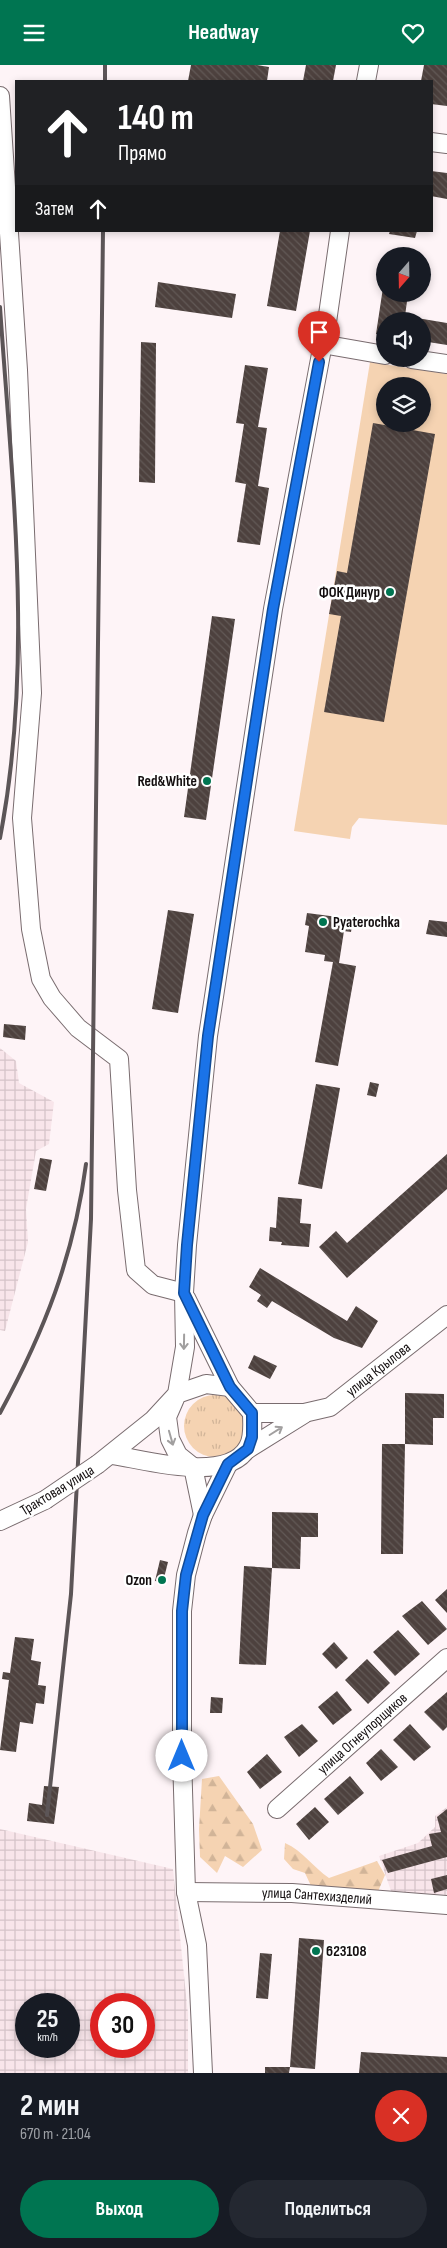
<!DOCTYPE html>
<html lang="ru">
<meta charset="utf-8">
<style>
:root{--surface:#171b24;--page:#242831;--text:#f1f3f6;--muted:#9ea1a6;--accent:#007551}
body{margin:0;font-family:"Sofia Sans Condensed",sans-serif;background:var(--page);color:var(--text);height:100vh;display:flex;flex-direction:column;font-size:19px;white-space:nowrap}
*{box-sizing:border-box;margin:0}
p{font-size:16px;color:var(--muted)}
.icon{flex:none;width:28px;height:28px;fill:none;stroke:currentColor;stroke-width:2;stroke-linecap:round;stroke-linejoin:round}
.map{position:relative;height:2008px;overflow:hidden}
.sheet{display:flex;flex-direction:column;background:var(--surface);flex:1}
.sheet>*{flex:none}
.banner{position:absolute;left:15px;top:15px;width:418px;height:152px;border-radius:0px;box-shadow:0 2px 8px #0003;background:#202124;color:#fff;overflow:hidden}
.needle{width:32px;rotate:200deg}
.buttons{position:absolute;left:376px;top:182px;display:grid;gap:10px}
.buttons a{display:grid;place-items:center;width:55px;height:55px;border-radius:50%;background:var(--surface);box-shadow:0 2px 8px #0003;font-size:25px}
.speed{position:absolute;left:15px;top:1928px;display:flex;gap:10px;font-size:25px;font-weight:700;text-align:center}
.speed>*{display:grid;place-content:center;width:65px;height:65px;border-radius:50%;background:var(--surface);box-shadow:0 2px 8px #0003;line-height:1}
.speed small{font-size:12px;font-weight:400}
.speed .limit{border:8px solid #d22;background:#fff;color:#111}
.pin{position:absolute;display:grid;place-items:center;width:42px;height:42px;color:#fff;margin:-51px -21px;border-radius:50% 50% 50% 0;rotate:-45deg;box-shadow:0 0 5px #0007}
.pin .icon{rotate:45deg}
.me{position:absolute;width:55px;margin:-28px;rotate:0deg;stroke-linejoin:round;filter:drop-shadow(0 0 4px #0008)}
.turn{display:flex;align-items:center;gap:18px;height:105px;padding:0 20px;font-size:22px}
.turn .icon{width:65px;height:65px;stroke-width:2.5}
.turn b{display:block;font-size:35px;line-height:42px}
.then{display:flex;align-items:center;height:48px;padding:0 20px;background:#0003;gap:10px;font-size:19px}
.round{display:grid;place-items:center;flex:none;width:52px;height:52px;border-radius:26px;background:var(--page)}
.head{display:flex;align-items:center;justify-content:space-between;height:85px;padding:0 20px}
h1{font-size:30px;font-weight:700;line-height:38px}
.cta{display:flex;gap:10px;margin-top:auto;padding:10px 20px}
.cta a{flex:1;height:58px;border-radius:30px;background:var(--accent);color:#fff;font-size:20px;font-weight:700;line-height:58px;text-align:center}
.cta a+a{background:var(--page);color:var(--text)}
header{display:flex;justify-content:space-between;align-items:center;height:65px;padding:0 20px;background:var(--accent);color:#fff;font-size:22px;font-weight:700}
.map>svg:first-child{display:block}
.industrial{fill:url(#industrial-grid);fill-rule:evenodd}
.grass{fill:url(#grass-tufts)}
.forest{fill:url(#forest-firs)}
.pitch{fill:#f5d3b2;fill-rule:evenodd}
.building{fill:url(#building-back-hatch)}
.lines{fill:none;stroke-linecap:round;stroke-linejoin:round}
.minor-casing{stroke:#796c6f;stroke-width:20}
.minor{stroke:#fff;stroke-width:18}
.rail{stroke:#5c5557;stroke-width:4}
.minor-bridge-casing{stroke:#796c6f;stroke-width:20;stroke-linecap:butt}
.minor-bridge{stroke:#fff;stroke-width:18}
.oneway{stroke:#a19f9f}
.route-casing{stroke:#114b97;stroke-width:12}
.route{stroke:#1a73e8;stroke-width:9}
.poi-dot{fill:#007551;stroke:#fff;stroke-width:2}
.labels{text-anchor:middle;stroke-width:5;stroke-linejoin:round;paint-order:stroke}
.poi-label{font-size:15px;font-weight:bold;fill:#130e0f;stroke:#fff;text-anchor:end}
.street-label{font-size:15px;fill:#130e0f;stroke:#fff}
</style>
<header><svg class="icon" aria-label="menu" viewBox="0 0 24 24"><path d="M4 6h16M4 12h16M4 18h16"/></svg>Headway<svg class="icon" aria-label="heart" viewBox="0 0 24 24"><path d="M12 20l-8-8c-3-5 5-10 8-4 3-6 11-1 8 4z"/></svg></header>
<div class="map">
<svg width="447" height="2008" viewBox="0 0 447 2008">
<defs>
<pattern id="industrial-grid" width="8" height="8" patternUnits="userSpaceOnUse" patternTransform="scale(1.25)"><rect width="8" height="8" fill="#f8e5ea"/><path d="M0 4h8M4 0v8" fill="none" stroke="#d4c3c8"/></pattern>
<pattern id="grass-tufts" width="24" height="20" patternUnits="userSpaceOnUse" patternTransform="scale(1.25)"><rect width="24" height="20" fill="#f5d3b2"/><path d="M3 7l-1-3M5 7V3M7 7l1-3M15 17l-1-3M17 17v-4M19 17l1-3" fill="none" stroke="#d1b498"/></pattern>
<pattern id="forest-firs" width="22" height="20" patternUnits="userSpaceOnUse" patternTransform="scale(1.25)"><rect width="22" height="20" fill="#f5d3b2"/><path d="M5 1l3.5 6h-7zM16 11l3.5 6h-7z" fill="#d1b498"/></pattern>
<pattern id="building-back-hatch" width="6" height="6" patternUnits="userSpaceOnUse" patternTransform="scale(1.25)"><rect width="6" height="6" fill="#4d413e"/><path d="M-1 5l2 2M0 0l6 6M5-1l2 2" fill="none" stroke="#625956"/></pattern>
</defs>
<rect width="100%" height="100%" fill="#fef4f7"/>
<path class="industrial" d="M0 983 16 996 19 1018 54 1037 49 1079 36 1086 26 1144 28 1177 5 1266 0 1265Z
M447 1742V1830L391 1826 379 1791 418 1778 435 1762V1751Z
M0 1764 173 1804 188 1949V2008H0ZM26 1939H69V1981H26ZM101 1939H144V1981H101Z"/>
<path class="grass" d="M184 1361a31 31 0 1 1 62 0a31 31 0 1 1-62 0Z"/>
<path class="forest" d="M219 1711 253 1759 262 1785 243 1802 225 1791 217 1808 200 1792 199 1764 202 1714Z
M285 1778C303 1786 313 1802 329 1813L377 1796 385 1810 377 1829 312 1823 305 1808 293 1804 284 1794Z"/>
<path class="pitch" d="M370 297 447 309V760L359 753 352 762 350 774 294 766ZM385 321H422V359H385Z"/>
<path class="building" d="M191 0H257L269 2 267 16H188Z
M306 0H336L333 16H303Z
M424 0H447V41L431 39V16H421Z
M431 106 447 108V134L431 131Z
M280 166H310L296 246 267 241Z
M390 166H417L415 173 389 169Z
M384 216 385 229H408L405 251 447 258V280L422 276V256H385V270L376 269Z
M158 217 236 229 232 253 155 242Z
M141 277 156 278 155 418 139 417Z
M245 300 268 303 258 362 267 363 258 421 269 423 260 480 237 477 246 419 235 417 244 359 236 358Z
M373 358 435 369 384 657 324 647 341 551 329 549 337 506 347 508Z
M212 551 235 554 206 755 184 752Z
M168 845 194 849 178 948 152 944Z
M307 848 353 854 351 867 344 866 339 898 356 901 338 1001 315 997 333 897 324 896 325 890 305 887 309 861 305 860Z
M429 855 447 857V872L426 869Z
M4 959 26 961 25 975 3 972Z
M370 1017 379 1019 376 1032 367 1030Z
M316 1019 340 1023 322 1124 298 1119Z
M447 1089V1124L347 1213 319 1182 336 1166 347 1178Z
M40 1093 52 1095 46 1126 34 1124Z
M278 1132 302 1134 300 1158 311 1159 309 1182 281 1180 282 1177 269 1176 270 1162 276 1163Z
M260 1203 347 1256 356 1241 378 1256 362 1283 334 1273 272 1236 267 1243 257 1236 261 1230 249 1222Z
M254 1290 277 1301 270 1314 248 1303Z
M405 1328 444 1329V1353H433V1380L405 1379Z
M382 1379H405L403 1489H381Z
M272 1447 318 1448V1472H301L300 1504 272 1503Z
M160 1495 168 1497 163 1517 155 1516Z
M244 1501 272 1503 266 1600 239 1599Z
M447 1524V1548L435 1535Z
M422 1536 447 1564 428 1580 402 1551Z
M398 1565 420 1589 395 1611 373 1587Z
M15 1572 34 1574 31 1595 41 1597 38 1620 46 1621 44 1639 36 1638 33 1659 20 1657 16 1687 0 1685 9 1615 2 1614 3 1607 10 1608Z
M334 1577 348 1593 336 1604 322 1589Z
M367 1594 390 1618 368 1639 345 1615Z
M337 1626 352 1645 333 1660 318 1642Z
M447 1627V1662L443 1666 424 1647Z
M211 1632 223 1633 222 1648H210Z
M302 1659 318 1676 299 1692 284 1672Z
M410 1659 431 1682 414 1696 393 1675Z
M381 1684 398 1702 381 1716 366 1698Z
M267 1689 282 1707 260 1724 247 1707Z
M350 1711 364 1728 338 1750 324 1734Z
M44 1721 59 1722 54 1759 27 1756 29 1738 42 1740Z
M315 1742 329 1757 309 1775 296 1759Z
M447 1744V1792L388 1808 382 1795 432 1781 429 1769 441 1767 437 1752Z
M447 1810V1824L434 1828 431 1814Z
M299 1873 324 1875 315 2004 290 2002Z
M260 1888 272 1889 268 1934 256 1933Z
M361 1987 447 1992V2008H359Z
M265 2002H290L289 2008H265Z"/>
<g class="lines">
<g class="minor-casing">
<g id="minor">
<path d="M366 16 369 0"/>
<path d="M0 31 18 305 32 628 22 753 31 864 41 914 52 933 78 963 119 994 127 1125 136 1205 153 1220 184 1228"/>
<path d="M431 77 447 79"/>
<path d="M322 279 385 290"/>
<path d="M412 294 447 299"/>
<path id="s1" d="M252 1348H304L330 1342 447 1250"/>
<path d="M248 1384 304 1349"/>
<path d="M113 1390C146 1395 228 1419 248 1382 254 1372 252 1359 252 1348L230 1322 186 1233"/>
<path d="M98 1399 153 1355 177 1329 185 1282 184 1228 187 1180 208 971 273 544 327 257 340 166"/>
<path d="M193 1402 178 1390 170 1374 167 1352 177 1329 206 1319 230 1322"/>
<path d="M193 1402 203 1450"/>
<path d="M0 1456 45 1435"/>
<path id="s2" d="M277 1744 447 1593"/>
<path id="s3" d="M186 1827 292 1828 447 1840"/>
<path d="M203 2008 197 1880 186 1827 182 1691V1546L186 1510 197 1468 203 1450 228 1399"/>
</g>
</g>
<use href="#minor" class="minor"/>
<path class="rail" d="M105 16V0
M0 242C12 419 34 597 0 773
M0 1348C44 1267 74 1191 86 1099
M47 1750 71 1529 91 1154 103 166"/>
<g class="minor-bridge-casing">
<path id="minor-bridge" d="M45 1435 98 1399"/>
</g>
<use href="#minor-bridge" class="minor-bridge"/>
</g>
<defs><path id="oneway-shaft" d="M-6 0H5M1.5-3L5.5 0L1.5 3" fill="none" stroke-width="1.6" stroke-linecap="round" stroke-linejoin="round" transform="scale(1.25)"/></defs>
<g class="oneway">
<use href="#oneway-shaft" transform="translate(184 1277) rotate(91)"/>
<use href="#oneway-shaft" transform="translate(276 1366) rotate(-32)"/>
<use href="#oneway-shaft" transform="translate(171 1373) rotate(74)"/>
</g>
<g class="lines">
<g class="route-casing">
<path id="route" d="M182 1691V1546L186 1510 203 1450 228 1399 248 1384 252 1372V1348L230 1322 184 1228 187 1180 208 971 273 544 319 297"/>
</g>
<use href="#route" class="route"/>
</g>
<g class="poi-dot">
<circle cx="390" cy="527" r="5"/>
<circle cx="207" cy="716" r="5"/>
<circle cx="323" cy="857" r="5"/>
<circle cx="162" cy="1515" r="5"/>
<circle cx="316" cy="1886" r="5"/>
</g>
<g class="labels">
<g class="poi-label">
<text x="380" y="532">ФОК Динур</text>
<text x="197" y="721">Red&amp;White</text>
<text x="333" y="862" text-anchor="start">Pyaterochka</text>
<text x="152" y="1520">Ozon</text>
<text x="326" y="1891" text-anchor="start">623108</text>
</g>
<g class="street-label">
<text dy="5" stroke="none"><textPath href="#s1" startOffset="140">улица Крылова</textPath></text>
<text transform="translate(57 1425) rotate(-31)" y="5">Трактовая улица</text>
<text dy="5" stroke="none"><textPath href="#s2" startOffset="114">улица Огнеупорщиков</textPath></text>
<text dy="5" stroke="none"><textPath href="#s3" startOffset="131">улица Сантехизделий</textPath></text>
</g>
</g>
</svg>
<div class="buttons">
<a><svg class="needle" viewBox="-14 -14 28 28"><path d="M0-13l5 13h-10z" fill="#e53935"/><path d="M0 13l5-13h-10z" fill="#9ea1a6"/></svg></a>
<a><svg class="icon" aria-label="sound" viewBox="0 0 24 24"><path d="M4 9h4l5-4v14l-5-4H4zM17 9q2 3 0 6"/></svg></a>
<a><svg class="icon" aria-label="layers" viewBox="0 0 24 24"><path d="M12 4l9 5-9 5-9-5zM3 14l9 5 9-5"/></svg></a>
</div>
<div class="speed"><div>25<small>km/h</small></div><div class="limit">30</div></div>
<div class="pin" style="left:319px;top:297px;background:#d93025"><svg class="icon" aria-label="arrive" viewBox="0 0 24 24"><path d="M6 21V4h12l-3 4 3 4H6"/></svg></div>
<svg class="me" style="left:182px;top:1691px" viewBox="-20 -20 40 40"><circle r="19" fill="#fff"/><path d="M0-13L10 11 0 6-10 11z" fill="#1a73e8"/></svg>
<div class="banner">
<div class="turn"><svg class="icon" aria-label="ahead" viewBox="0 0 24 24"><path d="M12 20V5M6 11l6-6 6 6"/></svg><div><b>140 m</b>Прямо</div></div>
<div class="then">Затем<svg class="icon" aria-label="ahead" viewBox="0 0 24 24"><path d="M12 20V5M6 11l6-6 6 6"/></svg></div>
</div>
</div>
<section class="sheet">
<div class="head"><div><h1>2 мин</h1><p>670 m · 21:04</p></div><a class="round" style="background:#d93025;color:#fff"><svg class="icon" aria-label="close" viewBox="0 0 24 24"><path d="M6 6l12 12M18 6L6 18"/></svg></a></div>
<div class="cta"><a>Выход</a><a>Поделиться</a></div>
</section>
